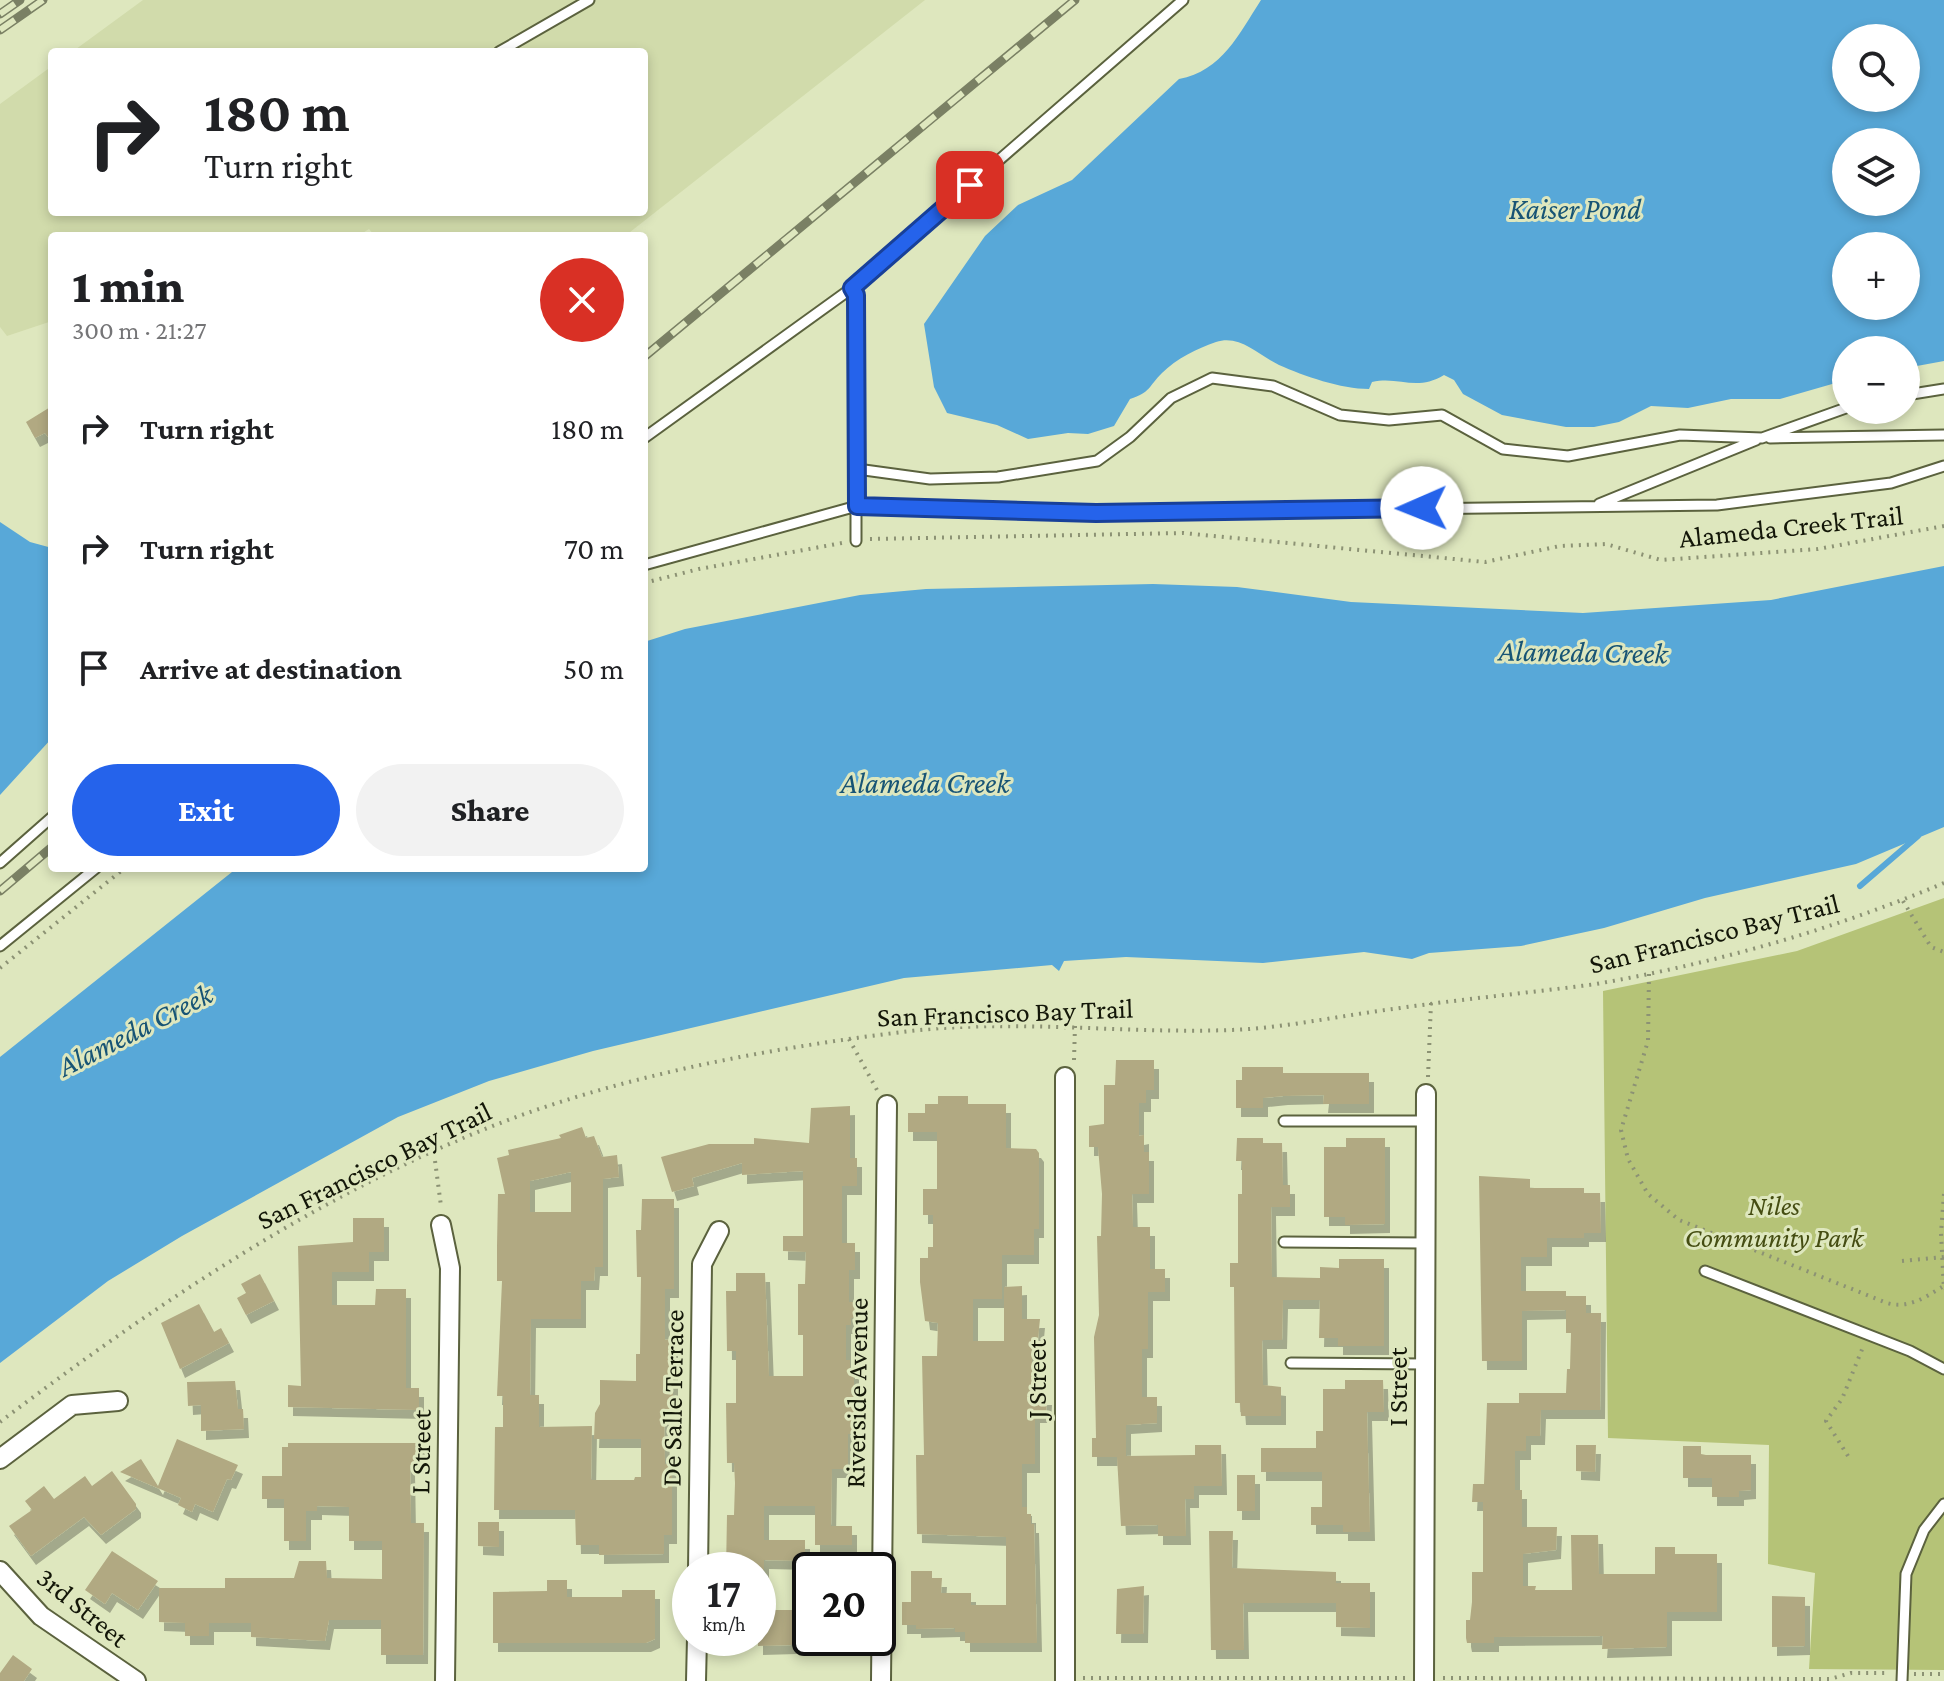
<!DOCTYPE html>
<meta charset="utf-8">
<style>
:root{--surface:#fff;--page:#f2f2f2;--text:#202124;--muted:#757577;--accent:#2563eb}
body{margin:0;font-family:"Crimson Pro",serif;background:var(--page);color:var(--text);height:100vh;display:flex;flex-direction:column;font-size:30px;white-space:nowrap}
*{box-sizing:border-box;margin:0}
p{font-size:26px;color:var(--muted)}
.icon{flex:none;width:44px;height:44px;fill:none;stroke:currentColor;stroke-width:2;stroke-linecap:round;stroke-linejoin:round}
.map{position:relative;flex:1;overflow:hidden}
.side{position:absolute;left:48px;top:232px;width:600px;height:640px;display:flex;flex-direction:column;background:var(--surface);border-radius:8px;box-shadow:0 4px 12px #0003}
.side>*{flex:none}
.guide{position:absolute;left:48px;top:48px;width:600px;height:168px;border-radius:8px;box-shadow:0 4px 12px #0003;background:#fff;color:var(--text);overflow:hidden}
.controls{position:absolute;left:1832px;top:24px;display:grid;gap:16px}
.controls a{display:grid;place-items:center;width:88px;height:88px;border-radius:50%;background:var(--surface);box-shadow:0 4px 12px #0003;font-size:40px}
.speed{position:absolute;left:672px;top:1552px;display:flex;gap:16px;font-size:40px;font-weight:700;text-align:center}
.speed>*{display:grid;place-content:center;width:104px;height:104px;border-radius:50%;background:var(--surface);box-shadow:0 4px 12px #0003;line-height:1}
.speed small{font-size:20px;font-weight:400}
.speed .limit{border:4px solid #111;border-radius:12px;background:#fff;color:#111}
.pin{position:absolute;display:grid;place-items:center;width:68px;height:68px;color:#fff;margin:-34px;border-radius:16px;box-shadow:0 4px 12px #0006}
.me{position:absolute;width:88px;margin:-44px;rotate:269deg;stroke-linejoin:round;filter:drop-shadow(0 0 6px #0008)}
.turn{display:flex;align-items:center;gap:28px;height:168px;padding:0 24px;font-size:36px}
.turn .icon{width:104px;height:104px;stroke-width:2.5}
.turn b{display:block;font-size:56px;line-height:68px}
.round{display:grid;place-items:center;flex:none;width:84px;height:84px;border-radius:42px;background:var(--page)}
.headline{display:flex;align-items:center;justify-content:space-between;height:136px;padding:0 24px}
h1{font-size:48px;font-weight:800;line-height:60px}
.button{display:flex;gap:16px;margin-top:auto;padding:16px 24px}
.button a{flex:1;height:92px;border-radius:48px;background:var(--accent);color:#fff;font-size:32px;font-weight:800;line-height:92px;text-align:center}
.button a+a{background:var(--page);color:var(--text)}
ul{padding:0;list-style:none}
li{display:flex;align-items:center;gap:24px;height:120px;padding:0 24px}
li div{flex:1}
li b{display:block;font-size:30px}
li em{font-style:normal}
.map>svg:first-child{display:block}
.built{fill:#d1dbab}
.green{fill:#b5c377}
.water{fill:#58a8d8;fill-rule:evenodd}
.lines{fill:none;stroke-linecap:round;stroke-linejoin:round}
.stream{stroke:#58a8d8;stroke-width:6}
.building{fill:#b1a982;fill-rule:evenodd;filter:url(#shadow)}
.service-casing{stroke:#5b623e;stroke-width:13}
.minor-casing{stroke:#5b623e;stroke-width:22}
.path{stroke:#8c9274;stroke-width:4;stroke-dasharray:2 6;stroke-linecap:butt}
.service{stroke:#fff;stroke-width:9}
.minor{stroke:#fff;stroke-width:18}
.rail-casing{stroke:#7a8064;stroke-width:9}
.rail{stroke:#dee7be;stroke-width:6;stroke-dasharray:18;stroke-linecap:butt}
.route-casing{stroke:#184099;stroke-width:20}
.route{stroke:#2563eb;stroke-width:14}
.labels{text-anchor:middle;stroke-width:6;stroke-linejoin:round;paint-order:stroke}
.street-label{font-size:28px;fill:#131608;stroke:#dee7be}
.park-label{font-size:28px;font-style:italic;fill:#454d12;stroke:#dee7be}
.water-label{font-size:30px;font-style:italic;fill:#175475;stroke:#dee7be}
</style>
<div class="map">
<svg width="1944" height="1681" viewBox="0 0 1944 1681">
<defs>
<filter id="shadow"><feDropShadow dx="5" dy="9" stdDeviation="0" flood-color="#0004"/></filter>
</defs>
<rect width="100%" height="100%" fill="#dee7be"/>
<path class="built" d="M143 0H925L625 236H375L369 229 358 236H52V321L7 336 0 327V104L52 66V212H644V52H72Z"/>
<path class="green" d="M1944 898V1670L1809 1669 1815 1573 1768 1564 1769 1445 1608 1438 1603 991 1797 951Z"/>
<path class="water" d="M1261 0H1944V361L1906 368V350H1846V380L1780 399H1731L1688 408 1651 406 1619 422 1594 427H1566L1502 415 1463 394 1454 380 1444 375C1416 392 1400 376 1372 382L1369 389C1341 389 1304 376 1279 365 1258 355 1240 334 1216 342 1198 348 1176 359 1162 373 1148 387 1151 392 1130 399L1114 426 1088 434 1068 433 1028 439 997 425 947 413 934 387 924 324 985 236 1018 205 1072 180 1179 79C1222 71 1239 34 1261 0ZM1846 38H1906V98H1846ZM1846 142H1906V202H1846ZM1846 246H1906V306H1846Z
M0 522 30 542 52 548V738L0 795Z
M1944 566V827L1856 864 1705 898 1604 928 1521 946 1429 953 1412 959 1364 952 1263 963 1126 957 1064 961 1059 971 1052 965 904 978 593 1051 489 1081 398 1117 182 1236 108 1281 0 1363V1057L237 868H644V642L685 629 860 595 926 589 1153 584 1237 587 1351 602 1583 613 1771 600Z"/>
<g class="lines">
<path class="stream" d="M1860 886 1918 836"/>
</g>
<path class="building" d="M52 406V442L45 433 35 438 26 422Z
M1116 1060H1154V1090H1146V1103H1139V1136L1144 1135V1152H1149V1194H1132L1133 1227H1150V1269H1165V1292H1148V1349H1142V1397H1157V1423L1126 1425V1456L1195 1455V1445H1221L1222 1486H1194V1499H1185L1186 1536H1158V1525L1121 1526 1117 1457H1092V1438H1096L1094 1337 1099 1315 1097 1236H1101L1102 1194 1098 1147H1089V1126L1104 1124V1085H1115Z
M1242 1067H1283V1073H1369V1104H1323L1324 1095 1283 1096 1263 1098V1108H1236V1080H1242Z
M938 1096H968V1104H1006V1148L1036 1149 1039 1153V1229H1034V1255H1002V1299H973V1341H1004V1287L1022 1286V1319H1040L1037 1349 1032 1350V1396H1047L1046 1414H1035V1464H1022V1507H1027V1514H1031V1524H1034L1037 1643H965V1632H955V1628L916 1629V1625H902V1602H911V1571H932V1578H942L941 1593H971V1605H1006V1537L917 1534 916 1455H924L922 1356H937L938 1323 925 1321 920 1282V1258H928V1247H933V1215H923V1189H937V1132H908V1113H925V1104H938Z
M850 1106V1158H857V1186H842V1243H855V1270H849V1302H855L854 1318H851V1325H846V1360H850V1370H854V1434H848V1469H832L831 1526H852V1545H815V1506H764V1540H805V1561L764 1560V1570H726L727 1515H734L735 1483 734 1463H727L726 1403H736V1351H727L726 1291H736V1273H765L769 1376H803V1335H798V1284H805L806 1252 783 1251V1236H803V1171L742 1175V1163L692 1178 694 1186 672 1192 661 1157 709 1144H754V1138L809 1143 811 1108Z
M582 1127 586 1138 594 1136 602 1157 617 1155 619 1177 603 1179V1267H595L594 1281H581V1319H531L530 1395H539V1427L592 1426 591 1480H634L635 1477H641V1439H594L595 1413 600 1404V1380L636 1381V1354H640L641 1277H637L636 1230H641L642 1199H674V1289H665V1340L673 1339V1412H664L665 1464H672V1535H664V1554L599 1555V1545H576L575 1510H494L495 1427H503V1396H497L502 1281H497V1246L498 1194H505L497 1158 509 1155 508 1150 561 1138 559 1135ZM571 1172V1212H530V1181Z
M1237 1138H1263V1143H1282L1283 1185H1290V1207H1271L1272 1277 1320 1278V1267L1339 1268V1259H1384V1346H1338V1338H1319L1320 1300H1283L1282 1340H1262L1263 1385 1281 1387V1416H1241L1240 1403H1235L1234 1287H1230V1263H1238V1194H1242V1161H1236Z
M1346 1138H1385V1224L1345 1225V1217H1324V1147H1346Z
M1479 1176 1530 1179V1188H1584V1193H1600L1601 1233H1584V1238H1547V1257H1521V1291H1566V1296H1586V1313H1601L1600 1410H1541L1540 1436H1526V1451H1515V1490H1522V1527H1557L1556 1550 1523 1554V1586H1536L1535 1590H1572L1571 1535H1598L1599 1574H1655V1547H1675V1554H1717V1612H1667V1647L1602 1649 1603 1636 1494 1637V1643H1467L1466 1638V1620H1470L1472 1602V1572H1483V1502H1472L1473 1484H1484L1487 1403H1519V1393H1566L1567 1369H1570L1571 1333H1566V1310L1522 1311V1361H1482Z
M353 1218H384V1252H369V1272H332V1305H375L376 1289H406V1388H419V1410L288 1407V1385L301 1386 298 1246 353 1242Z
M260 1274 274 1301 246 1315 237 1298 246 1293 241 1284Z
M199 1304 214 1332 221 1328 229 1343 180 1369 161 1323Z
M1345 1380H1383L1384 1412H1367L1370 1532H1343V1525H1311V1507H1322V1472H1261V1448H1316V1431H1323V1389H1345Z
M235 1381 238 1409H243L244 1429 201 1431V1405L188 1406 187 1382Z
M177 1439 238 1465 231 1480 227 1479 213 1512 195 1504 192 1512 178 1505 181 1498 120 1472 141 1459 158 1486Z
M288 1443H420V1465H410L411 1523H424L423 1655H381V1620H329L325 1641 251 1637V1623H209V1636H185V1623L159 1622V1588H225V1578H294L299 1561H326L327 1578 382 1579V1541H349V1507L317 1506V1511H306V1541H284V1499H262V1476H282V1447H288Z
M1576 1445H1596L1595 1472 1576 1471Z
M1683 1446H1701V1454L1706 1455H1751V1490L1739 1491V1497H1712V1478H1683Z
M112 1471 136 1504V1509L101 1535 84 1517 31 1556 9 1526 32 1510 25 1501 44 1486 54 1499 85 1476 92 1486Z
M1237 1475H1255V1511H1237Z
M478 1522H499V1547L478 1546Z
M1209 1531H1233L1232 1568 1336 1572V1583H1370V1628L1336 1627V1603H1243L1244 1650H1211Z
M112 1551 158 1581 138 1610 112 1593 105 1604 85 1590Z
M547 1580H567V1597H622V1590H655V1639L646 1643H493V1592L547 1591Z
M1144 1586 1143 1634H1116L1117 1589Z
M1772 1596 1805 1597V1646L1772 1647Z
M758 1610H810V1639L792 1638V1645L758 1646Z
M13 1655 32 1669 24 1681H0V1673Z"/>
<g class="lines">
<g class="service-casing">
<path id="service" d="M499 52 589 0
M852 288 856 295V541
M1906 395 1944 389
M644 438 852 288 1183 0
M1770 438 1944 435
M857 469 930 479 998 477 1097 461 1130 437 1171 398 1212 378 1273 386 1340 415 1389 420 1442 415 1503 449 1568 456 1680 435 1762 438 1846 408
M1599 504 1756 440
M644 565 857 506 1096 513 1717 505 1891 483 1944 466
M0 863 52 817
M0 946 96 868
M1284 1121H1426
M1284 1242 1425 1243
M1705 1271 1910 1351 1944 1369
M1291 1363 1426 1364
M1902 1681 1906 1574 1924 1530 1944 1504"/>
</g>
<g class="minor-casing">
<path id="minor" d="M1065 1077V1681
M441 1225 450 1268 445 1681
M0 1459 72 1405 118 1401
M698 1570 702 1264 719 1231
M0 1571 41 1616 136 1681
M696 1681 697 1638
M881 1681 887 1105
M1424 1681 1426 1094"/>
</g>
<path class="path" d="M870 539 1183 533 1485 562 1560 546 1606 544 1661 560 1818 549 1944 526
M644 583 699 569 842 543
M1903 901 1931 947 1944 952
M0 968 125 868
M1649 974 1648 1041 1621 1130 1628 1159 1648 1194 1679 1220 1887 1303C1908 1309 1924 1298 1942 1287
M849 1039 877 1090
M1074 1060 1075 1026
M1428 1077 1431 1003
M434 1153 441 1206
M1944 1194 1941 1233 1944 1290
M1902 1261 1944 1257
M0 1422C157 1303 333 1184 519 1116 644 1071 778 1047 910 1031 1023 1018 1137 1036 1250 1029 1298 1025 1346 1015 1393 1009 1461 999 1529 993 1596 984 1716 963 1832 930 1944 883
M1848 1456 1826 1421 1842 1399 1863 1347
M1914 1674H1944
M1083 1678H1406
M1443 1678 1830 1679 1851 1673H1890"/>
<use href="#service" class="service"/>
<use href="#minor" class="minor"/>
<g class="rail-casing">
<path id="rail" d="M0 14 20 0
M0 30 43 0
M644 357 1075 0
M0 891 52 847"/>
</g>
<use href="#rail" class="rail"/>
</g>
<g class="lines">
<g class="route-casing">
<path id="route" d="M970 185 852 288 856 295 857 506 1096 513 1422 508"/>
</g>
<use href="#route" class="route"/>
</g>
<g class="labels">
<g class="street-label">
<text transform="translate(1791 526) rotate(-6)" y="10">Alameda Creek Trail</text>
<text transform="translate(1714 933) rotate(-14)" y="10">San Francisco Bay Trail</text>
<text transform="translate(1005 1012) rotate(-2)" y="10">San Francisco Bay Trail</text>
<text transform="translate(374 1165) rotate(-26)" y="10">San Francisco Bay Trail</text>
<text transform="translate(1036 1379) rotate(-90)" y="10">J Street</text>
<text transform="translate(1397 1387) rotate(-90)" y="10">I Street</text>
<text transform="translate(856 1393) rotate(-89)" y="10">Riverside Avenue</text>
<text transform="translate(672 1398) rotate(-89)" y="10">De Salle Terrace</text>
<text transform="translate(420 1452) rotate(-89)" y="10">L Street</text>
<text transform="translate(83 1607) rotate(39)" y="10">3rd Street</text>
</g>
<g class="park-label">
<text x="1774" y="1215">Niles<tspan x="1774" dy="32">Community Park</tspan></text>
</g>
<g class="water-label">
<text x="1575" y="219">Kaiser Pond</text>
<text transform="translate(1583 652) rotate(1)" y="10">Alameda Creek</text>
<text x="925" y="793">Alameda Creek</text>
<text transform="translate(135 1030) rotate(-27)" y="10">Alameda Creek</text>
</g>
</g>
</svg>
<div class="controls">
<a><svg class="icon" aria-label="search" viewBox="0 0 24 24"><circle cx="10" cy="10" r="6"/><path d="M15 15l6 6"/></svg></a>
<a><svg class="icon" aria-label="layers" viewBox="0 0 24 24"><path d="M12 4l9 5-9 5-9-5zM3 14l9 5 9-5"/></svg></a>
<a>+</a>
<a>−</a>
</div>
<div class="speed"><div>17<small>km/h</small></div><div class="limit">20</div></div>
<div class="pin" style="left:970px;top:185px;background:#d93025"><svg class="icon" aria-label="arrive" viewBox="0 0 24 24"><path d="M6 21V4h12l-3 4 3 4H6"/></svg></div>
<svg class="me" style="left:1422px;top:508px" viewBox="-20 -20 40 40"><circle r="19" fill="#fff"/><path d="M0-13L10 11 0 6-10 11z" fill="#2563eb"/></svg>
<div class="guide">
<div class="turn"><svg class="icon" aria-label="right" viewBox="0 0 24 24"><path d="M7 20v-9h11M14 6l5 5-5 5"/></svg><div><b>180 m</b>Turn right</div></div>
</div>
<section class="side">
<div class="headline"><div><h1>1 min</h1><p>300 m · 21:27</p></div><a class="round" style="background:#d93025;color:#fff"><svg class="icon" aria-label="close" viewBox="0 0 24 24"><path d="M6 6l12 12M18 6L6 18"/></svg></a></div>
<ul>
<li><svg class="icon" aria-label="right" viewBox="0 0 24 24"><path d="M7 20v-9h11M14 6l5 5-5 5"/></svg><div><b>Turn right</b></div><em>180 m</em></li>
<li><svg class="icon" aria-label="right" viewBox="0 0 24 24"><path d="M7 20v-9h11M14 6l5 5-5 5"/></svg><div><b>Turn right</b></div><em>70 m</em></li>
<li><svg class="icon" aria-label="arrive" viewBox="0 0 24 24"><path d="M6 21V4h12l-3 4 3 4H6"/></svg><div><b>Arrive at destination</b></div><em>50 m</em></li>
</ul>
<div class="button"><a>Exit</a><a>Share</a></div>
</section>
</div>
